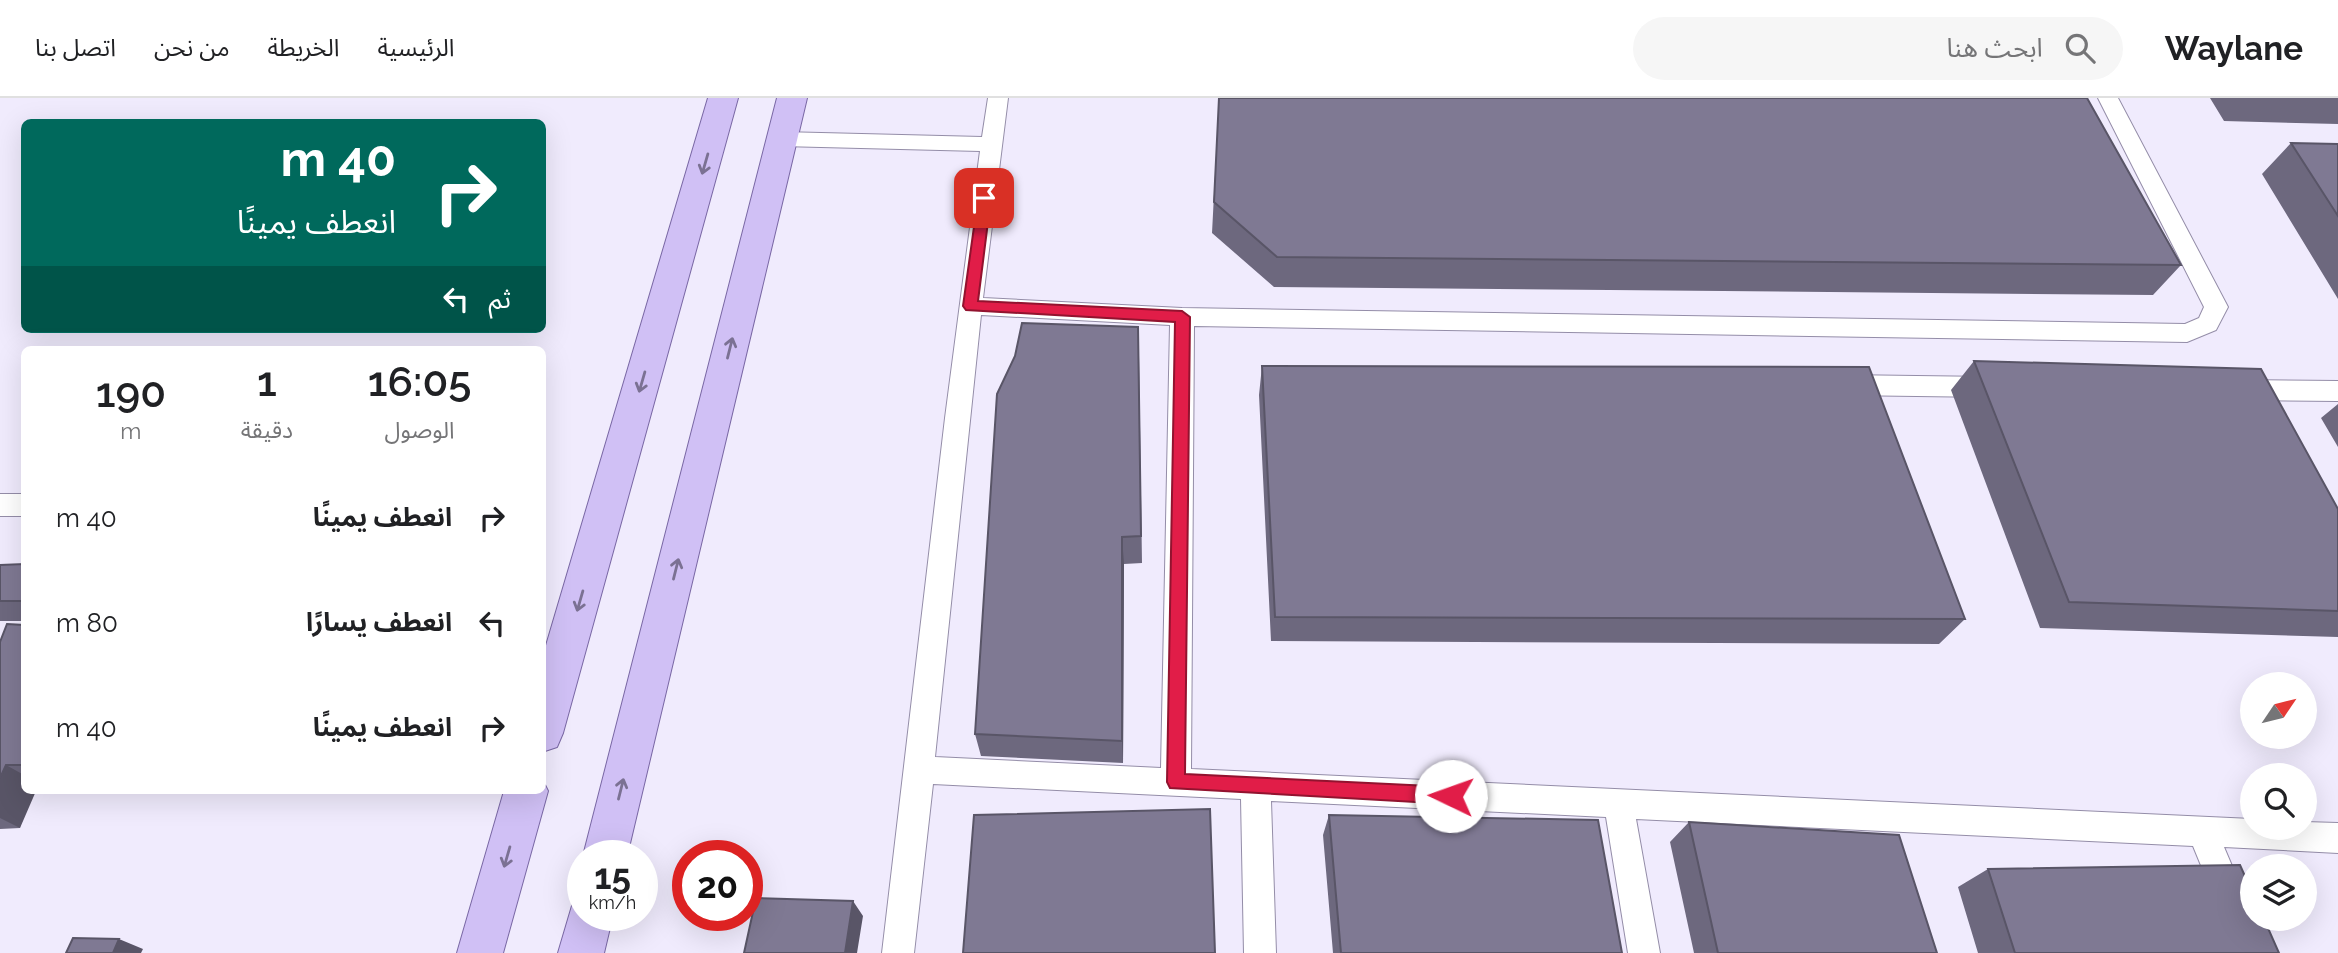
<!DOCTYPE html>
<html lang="ar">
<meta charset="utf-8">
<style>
:root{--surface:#fff;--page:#f6f6f6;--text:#202124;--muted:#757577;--line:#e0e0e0}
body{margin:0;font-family:Raleway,"Noto Sans Arabic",sans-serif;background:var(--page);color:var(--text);direction:rtl;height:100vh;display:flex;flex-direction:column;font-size:26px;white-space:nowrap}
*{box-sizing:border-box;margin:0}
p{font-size:23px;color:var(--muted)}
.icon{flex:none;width:38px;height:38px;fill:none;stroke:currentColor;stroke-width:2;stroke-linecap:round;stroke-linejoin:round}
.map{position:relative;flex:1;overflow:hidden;direction:ltr}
.sheet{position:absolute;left:21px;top:248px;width:525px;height:448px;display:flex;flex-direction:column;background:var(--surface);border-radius:10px;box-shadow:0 7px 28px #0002;direction:rtl}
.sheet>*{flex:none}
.hud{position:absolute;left:21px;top:21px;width:525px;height:214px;border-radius:10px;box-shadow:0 7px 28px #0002;direction:rtl;background:#00695c;color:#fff;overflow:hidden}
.needle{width:46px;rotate:55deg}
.fabs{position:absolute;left:2240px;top:574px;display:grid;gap:14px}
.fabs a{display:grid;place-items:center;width:77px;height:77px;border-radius:50%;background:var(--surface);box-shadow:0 7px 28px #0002;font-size:35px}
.speed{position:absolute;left:567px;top:742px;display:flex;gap:14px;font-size:35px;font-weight:700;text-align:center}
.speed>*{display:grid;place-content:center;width:91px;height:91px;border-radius:50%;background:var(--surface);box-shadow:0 7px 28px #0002;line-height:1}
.speed small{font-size:18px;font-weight:400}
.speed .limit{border:10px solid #d22;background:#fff;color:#111}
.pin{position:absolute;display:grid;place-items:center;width:60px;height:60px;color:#fff;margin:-30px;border-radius:14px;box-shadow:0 4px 10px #0006}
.me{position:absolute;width:77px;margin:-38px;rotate:273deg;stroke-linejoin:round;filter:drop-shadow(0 0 5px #0008)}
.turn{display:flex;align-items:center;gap:24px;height:147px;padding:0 35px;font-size:32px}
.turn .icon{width:91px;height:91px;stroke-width:2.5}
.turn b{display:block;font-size:49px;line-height:60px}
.then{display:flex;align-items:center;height:66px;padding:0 35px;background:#0003;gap:14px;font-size:26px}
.eta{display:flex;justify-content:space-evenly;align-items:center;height:119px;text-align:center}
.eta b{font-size:42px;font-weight:600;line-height:49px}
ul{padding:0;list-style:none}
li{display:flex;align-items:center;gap:21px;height:105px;padding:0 35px}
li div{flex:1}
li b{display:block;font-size:26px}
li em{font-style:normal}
header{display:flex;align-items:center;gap:42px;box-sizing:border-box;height:98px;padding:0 35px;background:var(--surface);border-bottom:2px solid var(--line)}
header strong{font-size:33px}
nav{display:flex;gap:38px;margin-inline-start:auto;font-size:24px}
.search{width:490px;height:63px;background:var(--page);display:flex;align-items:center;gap:18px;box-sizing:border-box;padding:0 24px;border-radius:38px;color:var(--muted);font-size:26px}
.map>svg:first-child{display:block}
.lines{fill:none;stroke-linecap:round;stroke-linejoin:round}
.lane-casing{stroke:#948da8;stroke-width:2}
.primary-casing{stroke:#7967a4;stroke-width:2}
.lane{fill:#fff;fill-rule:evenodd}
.primary{fill:#d0c0f5;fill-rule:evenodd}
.wall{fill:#6d687e}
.shaded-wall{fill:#595567}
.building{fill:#7f7993;stroke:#595567;stroke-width:2}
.oneway{stroke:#7b7193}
.route{fill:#e11d48;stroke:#92132f;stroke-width:2}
</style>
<header>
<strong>Waylane</strong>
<div class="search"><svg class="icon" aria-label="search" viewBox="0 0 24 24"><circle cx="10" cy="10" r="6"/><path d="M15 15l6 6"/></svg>ابحث هنا</div>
<nav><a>الرئيسية</a><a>الخريطة</a><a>من نحن</a><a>اتصل بنا</a></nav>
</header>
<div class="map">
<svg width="2338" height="855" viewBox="0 0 2338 855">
<rect width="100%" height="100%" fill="#f0ebfd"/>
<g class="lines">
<g class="lane-casing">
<path id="lane" d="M988 0H1008L983 200 1182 210 2185 226 2199 220 2204 209 2098 0H2118L2228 209 2216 232 2187 244 1194 228 1191 671 2252 721V730H2305V724L2338 725V755L2224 749 2269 855H2237L2193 748 1636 721 1660 855H1628L1606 719 1271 703 1276 855H1244L1241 701 933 686 914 855H882L945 320 980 53 781 48 773 46 770 41 773 36 781 34 982 39ZM981 217 1170 227 1161 670 935 659Z
M1843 277 1990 279 1999 282 2002 289 1999 296 1990 299 1843 297 1834 294 1831 287 1834 280Z
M2238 282 2338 283V303L2238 302 2229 299 2226 292 2229 285Z
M0 396H24V418H0Z"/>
</g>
<g class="primary-casing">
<path id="primary" d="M708 0H738L563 635 557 649 542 654V561Z
M777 0H807L627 758H583Z
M542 681 548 693 503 855H457L504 693H542Z
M583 797V817H613L604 855H558L574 801Z"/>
</g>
<use href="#lane" class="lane"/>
<use href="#primary" class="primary"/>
</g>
<path class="wall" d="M1219 0 2181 167 2153 197 1274 189 1212 135Z
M2210 0H2338V26L2224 23Z
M2291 45 2338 46V201L2262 76Z
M1139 259 1142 465 1124 466 1123 665 981 658 975 636Z
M1974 263 2338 411V539L2040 530 1951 292Z
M1262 268 1965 521 1939 546 1271 543 1259 297Z
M2338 306V349L2321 320Z
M24 466V523H0V467Z
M24 527V693L20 730 0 731V544Z
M1329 717 1622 855H1333L1323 737Z
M1689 724 1937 855H1694L1670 744Z
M1988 771 2279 855H1978L1958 789Z"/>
<path class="shaded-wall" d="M1122 439 1124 466 1123 665 1122 643Z
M6 667 24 677V693H36L20 730 0 720V680Z
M853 803 863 818 857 855H845Z
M119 841 143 851 141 855H113Z"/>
<path class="building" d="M1219 0H2087L2181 167 1277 159 1214 104Z
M2291 45 2338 46V118Z
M1022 225 1138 229 1141 438 1122 439V643L975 636 997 296 1015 258Z
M1974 263 2261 271 2338 411V513L2069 504Z
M1262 268 1869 269 1965 521 1275 519Z
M24 466V503H0V467Z
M7 526 24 527V667H6L0 680V544Z
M1210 711 1215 855H963L974 717Z
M1329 717 1598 722 1622 855H1341Z
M1689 724 1899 737 1937 855H1718Z
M2240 767 2252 794V821H2264L2279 855H2015L1988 771Z
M756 800 853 803 845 855H744Z
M73 840 119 841 113 855H66Z"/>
<defs><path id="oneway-shaft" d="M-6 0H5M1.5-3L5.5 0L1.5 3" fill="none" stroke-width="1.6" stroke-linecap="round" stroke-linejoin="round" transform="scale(1.75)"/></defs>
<g class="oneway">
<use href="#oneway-shaft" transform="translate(705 66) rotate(106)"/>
<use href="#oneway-shaft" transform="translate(730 250) rotate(-76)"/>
<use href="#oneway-shaft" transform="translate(642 284) rotate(106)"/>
<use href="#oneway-shaft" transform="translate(676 471) rotate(-76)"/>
<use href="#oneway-shaft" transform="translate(580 503) rotate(106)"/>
<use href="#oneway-shaft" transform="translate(621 691) rotate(-76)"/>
<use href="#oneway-shaft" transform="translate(507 759) rotate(106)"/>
</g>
<path class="route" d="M984 95 991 100 978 203 1182 213 1190 219 1185 676 1451 689 1457 691 1460 698 1457 704 1451 706 1170 690 1167 684 1175 224 966 212 963 208 978 100Z"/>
</svg>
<div class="fabs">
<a><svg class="needle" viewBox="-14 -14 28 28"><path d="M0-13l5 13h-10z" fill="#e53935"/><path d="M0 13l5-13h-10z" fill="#757577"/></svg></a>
<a><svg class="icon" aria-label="search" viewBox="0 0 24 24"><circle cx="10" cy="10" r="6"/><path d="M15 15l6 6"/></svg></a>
<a><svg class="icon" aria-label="layers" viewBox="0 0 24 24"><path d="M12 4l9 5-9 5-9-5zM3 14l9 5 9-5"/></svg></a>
</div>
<div class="speed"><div>15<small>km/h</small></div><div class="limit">20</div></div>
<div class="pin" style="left:984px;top:100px;background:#d93025"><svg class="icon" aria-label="arrive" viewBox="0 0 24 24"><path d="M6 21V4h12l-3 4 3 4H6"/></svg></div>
<svg class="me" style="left:1451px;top:698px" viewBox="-20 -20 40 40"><circle r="19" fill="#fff"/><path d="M0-13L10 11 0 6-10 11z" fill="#e11d48"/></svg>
<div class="hud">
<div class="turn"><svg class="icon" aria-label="right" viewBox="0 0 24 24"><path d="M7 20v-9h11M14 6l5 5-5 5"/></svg><div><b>40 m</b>انعطف يمينًا</div></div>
<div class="then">ثم<svg class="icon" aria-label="left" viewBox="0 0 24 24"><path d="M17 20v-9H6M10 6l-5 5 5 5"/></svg></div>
</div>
<section class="sheet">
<div class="eta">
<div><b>16:05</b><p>الوصول</p></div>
<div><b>1</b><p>دقيقة</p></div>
<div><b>190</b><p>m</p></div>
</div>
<ul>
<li><svg class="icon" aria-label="right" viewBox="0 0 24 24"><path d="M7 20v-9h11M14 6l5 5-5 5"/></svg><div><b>انعطف يمينًا</b></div><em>40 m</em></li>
<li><svg class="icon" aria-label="left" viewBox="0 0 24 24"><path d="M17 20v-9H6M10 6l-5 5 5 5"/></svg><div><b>انعطف يسارًا</b></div><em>80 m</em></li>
<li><svg class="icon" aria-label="right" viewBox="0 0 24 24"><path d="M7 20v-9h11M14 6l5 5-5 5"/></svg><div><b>انعطف يمينًا</b></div><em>40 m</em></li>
</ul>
</section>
</div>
